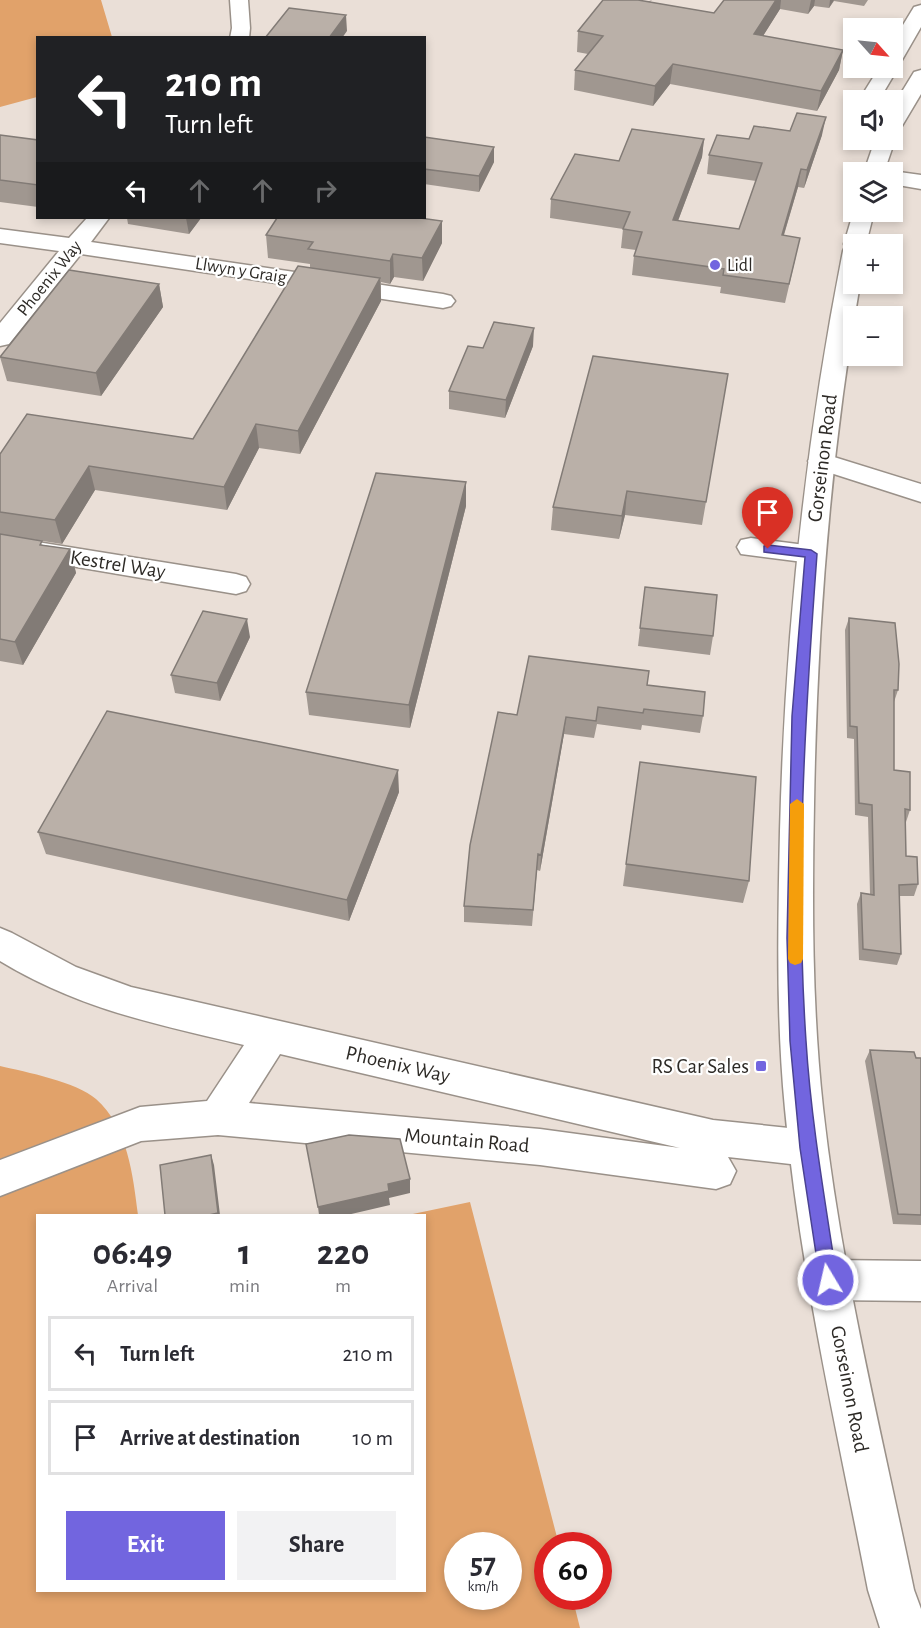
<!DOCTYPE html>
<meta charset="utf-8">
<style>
:root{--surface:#fff;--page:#f2f2f3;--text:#2b2b33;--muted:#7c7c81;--line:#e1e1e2;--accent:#7265df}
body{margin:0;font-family:"Alegreya Sans",sans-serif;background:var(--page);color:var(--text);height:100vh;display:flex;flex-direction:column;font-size:22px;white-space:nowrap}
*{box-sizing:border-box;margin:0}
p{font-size:20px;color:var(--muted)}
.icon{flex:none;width:33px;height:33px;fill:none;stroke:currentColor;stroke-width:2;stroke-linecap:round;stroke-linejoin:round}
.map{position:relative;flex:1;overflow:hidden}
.details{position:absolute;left:36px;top:1214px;width:390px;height:378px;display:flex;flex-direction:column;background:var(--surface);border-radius:0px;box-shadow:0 3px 9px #0003}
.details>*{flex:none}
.guide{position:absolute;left:36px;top:36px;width:390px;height:183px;border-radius:0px;box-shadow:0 3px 9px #0003;background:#202124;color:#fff;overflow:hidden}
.needle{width:39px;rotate:117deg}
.fabs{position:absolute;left:843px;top:18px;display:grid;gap:12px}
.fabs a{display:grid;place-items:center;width:60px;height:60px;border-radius:0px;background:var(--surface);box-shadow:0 3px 9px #0003;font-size:30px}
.speed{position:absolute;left:444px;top:1532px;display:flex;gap:12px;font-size:30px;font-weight:700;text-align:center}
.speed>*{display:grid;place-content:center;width:78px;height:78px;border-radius:50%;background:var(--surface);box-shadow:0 3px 9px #0003;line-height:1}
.speed small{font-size:15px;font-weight:400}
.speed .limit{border:9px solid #d22;background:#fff;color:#111}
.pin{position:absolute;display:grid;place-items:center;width:51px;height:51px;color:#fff;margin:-62px -26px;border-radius:50% 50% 50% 0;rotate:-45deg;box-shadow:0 0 6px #0007}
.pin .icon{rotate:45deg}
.me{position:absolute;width:66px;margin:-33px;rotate:351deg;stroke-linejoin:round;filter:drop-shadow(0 0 4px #0008)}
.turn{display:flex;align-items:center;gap:21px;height:126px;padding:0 30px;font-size:27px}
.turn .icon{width:78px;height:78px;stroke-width:2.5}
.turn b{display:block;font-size:42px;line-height:51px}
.lanes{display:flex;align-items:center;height:57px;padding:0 30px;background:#0003;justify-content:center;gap:30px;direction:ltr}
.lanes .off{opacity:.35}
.eta{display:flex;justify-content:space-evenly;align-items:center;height:102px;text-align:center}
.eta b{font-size:36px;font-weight:600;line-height:42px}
.primary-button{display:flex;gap:12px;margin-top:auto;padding:12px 30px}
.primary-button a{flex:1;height:69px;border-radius:0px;background:var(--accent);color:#fff;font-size:24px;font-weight:600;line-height:69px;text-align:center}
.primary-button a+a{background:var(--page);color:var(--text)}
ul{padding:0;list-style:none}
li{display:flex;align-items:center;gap:18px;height:75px;margin:0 12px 9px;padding:0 18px;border:3px solid var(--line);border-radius:0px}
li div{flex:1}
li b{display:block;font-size:22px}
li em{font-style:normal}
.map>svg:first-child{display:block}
.green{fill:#e1a26a;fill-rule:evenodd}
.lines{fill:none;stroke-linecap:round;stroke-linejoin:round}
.street-casing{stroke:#9a9189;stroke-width:3}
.primary-casing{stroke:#9a9189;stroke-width:3}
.street{fill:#fff;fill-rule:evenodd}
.primary{fill:#fff;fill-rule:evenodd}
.wall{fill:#a09790}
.shaded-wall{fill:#827b76}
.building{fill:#bab0a8;stroke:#827b76;stroke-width:1.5}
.route{fill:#7265df;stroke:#4a4291;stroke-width:1.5}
.slow{fill:#f59e0b}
.poi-dot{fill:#7265df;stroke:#fff;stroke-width:2}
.labels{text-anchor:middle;stroke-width:4.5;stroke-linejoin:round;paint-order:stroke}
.far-poi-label{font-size:18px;fill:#2d2a26;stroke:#fff;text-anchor:start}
.far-street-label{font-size:18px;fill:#2d2a26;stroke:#fff}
.street-label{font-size:21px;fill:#2d2a26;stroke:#fff}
.poi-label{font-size:21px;fill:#2d2a26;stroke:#fff;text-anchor:end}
</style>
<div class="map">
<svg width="921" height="1628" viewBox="0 0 921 1628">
<rect width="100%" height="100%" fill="#eadfd7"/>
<path class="green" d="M0 0H101L112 37 38 38 37 97 0 107Z
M0 1066C26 1072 77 1082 96 1099 128 1127 133 1176 138 1215H38V1590H424V1215H408L470 1202 559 1545H548V1596H572L580 1628H0ZM458 1545H508V1596H458Z"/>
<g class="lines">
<g class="street-casing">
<path id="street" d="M230 0H248L250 28 249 38H230L232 28Z
M921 5V27L902 60 896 65 898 68 879 100H859L879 68H892V43L914 7Z
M892 171 921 175V189L892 184V172H884Z
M87 218H109L91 242 443 294 451 296 455 301 451 306 443 308 81 254 9 344 0 346V323L59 251 0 243V229L69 238Z
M821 453 921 484V502L812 467 808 461 812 455Z
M0 536 236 574 246 577 250 584 246 591 236 594 0 554Z
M751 538 821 547 825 554 821 561 811 563 741 554 737 547 741 540Z
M0 928 12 933 76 967 131 987 713 1120 808 1130 822 1135 827 1148 822 1161 808 1166 728 1157 736 1171 730 1184 716 1189 540 1165 218 1135 141 1141 0 1196V1160L140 1107 207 1101 244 1045C156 1024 79 1009 0 961ZM280 1054 680 1148 540 1129 249 1103Z
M828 1260 921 1261V1301L828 1300 813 1294 807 1280 813 1266Z"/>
</g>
<g class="primary-casing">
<path id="primary" d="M921 70V94L899 131 892 133V108L914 72Z
M892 136 895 140 884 172H864L875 140H892Z
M854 210V212H874L866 244H854V284H860C830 455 817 629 814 804 812 905 812 1007 823 1108 841 1271 881 1430 914 1590L921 1609V1628H880L868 1590C837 1430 800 1271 785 1109 776 1016 778 923 780 831 785 635 805 443 843 251L845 247 844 244Z"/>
</g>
<use href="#street" class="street"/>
<use href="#primary" class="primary"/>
</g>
<path class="wall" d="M652 0 650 2 714 13 724 0H868L864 6 834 1 829 8 814 6 808 14 780 9 763 36 843 50 839 70 817 111 670 84 653 106 574 90 575 70 588 54 577 52 578 31Z
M0 135 38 140V207L0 202Z
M822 135 804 188 798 187 784 235 796 256 785 303 720 293 721 287 632 275 634 256 636 250 621 248 623 229 550 218 551 199 619 161 704 139 702 157 678 221 739 229 756 181 707 174 709 155 749 139Z
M424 137 494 147V162L479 192 424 184Z
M127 218H201L189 234 128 224Z
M442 221V243L423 281 394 277 390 284 381 282V301L300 454 259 448 227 510 95 490 62 544 30 539 43 545 70 549 76 573 23 665 0 661V454L193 439 310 268V264L268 258 266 235Z
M159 284 163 307 101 396 7 381 0 357Z
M533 346 505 418 449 409V391L483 348Z
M728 374 702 525 625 515 619 539 551 530 553 507Z
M466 482V506L410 728 309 715 306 692Z
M645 587 713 636 710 655 638 646Z
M849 618 898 690 894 702V770L910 810 906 822H905L906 856 918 884 914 896H899L901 954 897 965 859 960 857 904 861 893 870 894 868 817 855 815 854 739 847 738 845 630Z
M250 637 220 701 175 693 171 675Z
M647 685 703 716 700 733 642 725 641 730 597 724 594 738 564 734 540 871 537 870 532 926 464 922V906L517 715Z
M640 762 749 881 743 903 623 886Z
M399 792 349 921 46 854 38 832Z
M870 1050 921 1058V1225L893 1224 865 1061Z"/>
<path class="shaded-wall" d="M776 0H781L780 9 751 55 754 34Z
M811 0H815L814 6 808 14Z
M830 0H834L829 8Z
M346 15 347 31 342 38H329Z
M843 50 839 70 817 111 821 91Z
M673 64 670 84 653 106 655 86Z
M826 117 822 135 804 188 807 170Z
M704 139 702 157 671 239 673 220Z
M494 147V162L479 192V176Z
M801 169 798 187 778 254 782 235Z
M186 218H201L189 234Z
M442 221V243L423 281 422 258Z
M393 254 394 277 390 284V261Z
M380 278 381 301 300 454 298 431Z
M159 284 163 307 101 396 96 373Z
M534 328 533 346 505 418 506 400Z
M256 424 259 448 227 510 224 487Z
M89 466 95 490 62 544 55 520Z
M466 482V506L410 728 409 705Z
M627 491 625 515 619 539 622 516Z
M70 549 76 573 23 665 15 642Z
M247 619 250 637 220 701 217 683Z
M566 717 564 734 540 871 541 855Z
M398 770 399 792 349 921 347 900Z
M211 1155 214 1165 220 1215H209Z
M410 1179V1193L389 1198 390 1205 347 1215H319L318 1207 388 1184Z"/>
<path class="building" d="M603 0H638L714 13 724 0H776L754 34 843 50 821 91 673 64 655 86 575 70 603 36 578 31Z
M289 8 346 15 329 38H265Z
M797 113 826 117 807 170 801 169 782 235 800 238 789 284 723 275 724 269 634 256 642 232 623 229 630 212 551 199 575 154 619 161 632 129 704 139 673 220 739 229 762 163 709 155 717 135 749 139 754 126 790 131Z
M0 135 38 140V185L0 180Z
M424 137 494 147 479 176 424 169Z
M277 218H420L442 221 422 258 393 254 390 261 308 249 313 242 266 235Z
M298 266 380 278 298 431 256 424 224 487 89 466 55 520 0 512V454L27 414 193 439Z
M69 270 159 284 96 373 0 357Z
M494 322 534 328 506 400 449 391 468 346 483 348Z
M593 356 728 374 706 502 627 491 622 516 553 507Z
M376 473 466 482 409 705 306 692Z
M0 534 42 541 40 545 70 549 15 642 0 639Z
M645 587 717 595 713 636 640 628Z
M203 611 247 619 217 683 171 675Z
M849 618 895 623 899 664 898 690H894V770L910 772V810L905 809 906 856 917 857 918 884 899 885 901 954 863 949 861 893 874 895 872 805 859 803 857 727 850 726Z
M529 656 649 671 647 685 705 692 703 716 644 709 643 713 598 707 596 721 566 717 541 855 538 854 533 910 464 906 470 845 498 712 517 715Z
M107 711 398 770 347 900 38 832Z
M640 762 756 777 749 881 626 864Z
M870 1050 914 1052 916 1058H921V1215L898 1214Z
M349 1135 400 1139 410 1179 388 1184 389 1191 318 1207 306 1144Z
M211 1155 218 1213 209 1215H165L160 1165Z"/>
<path class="route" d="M768 545 811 550 817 554C805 715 795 879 806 1041 811 1121 825 1200 837 1280L834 1286 828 1288 822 1286 820 1280 800 1148 790 1041 787 938 792 716 805 557 764 552V546Z"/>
<path class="slow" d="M797 799 804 804 803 959 801 963 795 965 790 963 788 959 790 804Z"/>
<g class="poi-dot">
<circle cx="715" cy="265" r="6"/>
<rect x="755" y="1060" width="12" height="12" rx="3"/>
</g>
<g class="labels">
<g class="far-poi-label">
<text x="727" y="271">Lidl</text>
</g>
<g class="far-street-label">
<text transform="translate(241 270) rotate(9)" y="6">Llwyn y Graig</text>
<text transform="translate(49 278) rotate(-51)" y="6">Phoenix Way</text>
</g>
<g class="street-label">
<text transform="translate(822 458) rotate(-83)" y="7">Gorseinon Road</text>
<text transform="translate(118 564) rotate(9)" y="7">Kestrel Way</text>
<text transform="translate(398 1064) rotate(13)" y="7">Phoenix Way</text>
<text transform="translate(467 1140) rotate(5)" y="7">Mountain Road</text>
<text transform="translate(850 1389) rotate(79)" y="7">Gorseinon Road</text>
</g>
<g class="poi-label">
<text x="749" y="1073">RS Car Sales</text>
</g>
</g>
</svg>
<div class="fabs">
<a><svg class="needle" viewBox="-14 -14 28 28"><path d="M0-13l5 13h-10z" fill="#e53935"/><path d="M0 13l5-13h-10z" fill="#7c7c81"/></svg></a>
<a><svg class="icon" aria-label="sound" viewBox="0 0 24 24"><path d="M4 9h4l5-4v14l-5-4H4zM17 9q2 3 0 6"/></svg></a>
<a><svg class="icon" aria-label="layers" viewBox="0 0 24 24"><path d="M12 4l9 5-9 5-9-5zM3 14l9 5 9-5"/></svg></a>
<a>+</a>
<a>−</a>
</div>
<div class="speed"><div>57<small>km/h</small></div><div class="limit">60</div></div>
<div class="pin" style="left:768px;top:549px;background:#d93025"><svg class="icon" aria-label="arrive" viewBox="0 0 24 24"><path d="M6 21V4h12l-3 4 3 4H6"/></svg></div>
<svg class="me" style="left:828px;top:1280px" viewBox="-20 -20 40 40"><circle r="17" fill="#7265df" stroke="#fff" stroke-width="3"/><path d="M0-11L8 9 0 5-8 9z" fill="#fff"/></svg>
<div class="guide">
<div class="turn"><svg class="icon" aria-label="left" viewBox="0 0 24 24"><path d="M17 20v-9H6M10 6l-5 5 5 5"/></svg><div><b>210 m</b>Turn left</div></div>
<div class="lanes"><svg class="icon" aria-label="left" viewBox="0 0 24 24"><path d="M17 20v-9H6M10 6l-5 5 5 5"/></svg><svg class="icon off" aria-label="ahead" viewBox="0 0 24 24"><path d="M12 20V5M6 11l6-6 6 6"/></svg><svg class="icon off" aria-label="ahead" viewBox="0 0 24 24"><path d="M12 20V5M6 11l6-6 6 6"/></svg><svg class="icon off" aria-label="right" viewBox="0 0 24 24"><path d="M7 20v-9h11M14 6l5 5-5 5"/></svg></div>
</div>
<section class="details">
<div class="eta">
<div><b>06:49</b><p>Arrival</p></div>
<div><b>1</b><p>min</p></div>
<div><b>220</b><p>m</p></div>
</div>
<ul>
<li><svg class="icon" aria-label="left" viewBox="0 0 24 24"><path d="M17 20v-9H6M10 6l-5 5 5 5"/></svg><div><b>Turn left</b></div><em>210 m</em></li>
<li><svg class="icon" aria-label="arrive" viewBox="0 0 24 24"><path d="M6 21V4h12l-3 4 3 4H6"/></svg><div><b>Arrive at destination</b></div><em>10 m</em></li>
</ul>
<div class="primary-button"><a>Exit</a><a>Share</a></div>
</section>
</div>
